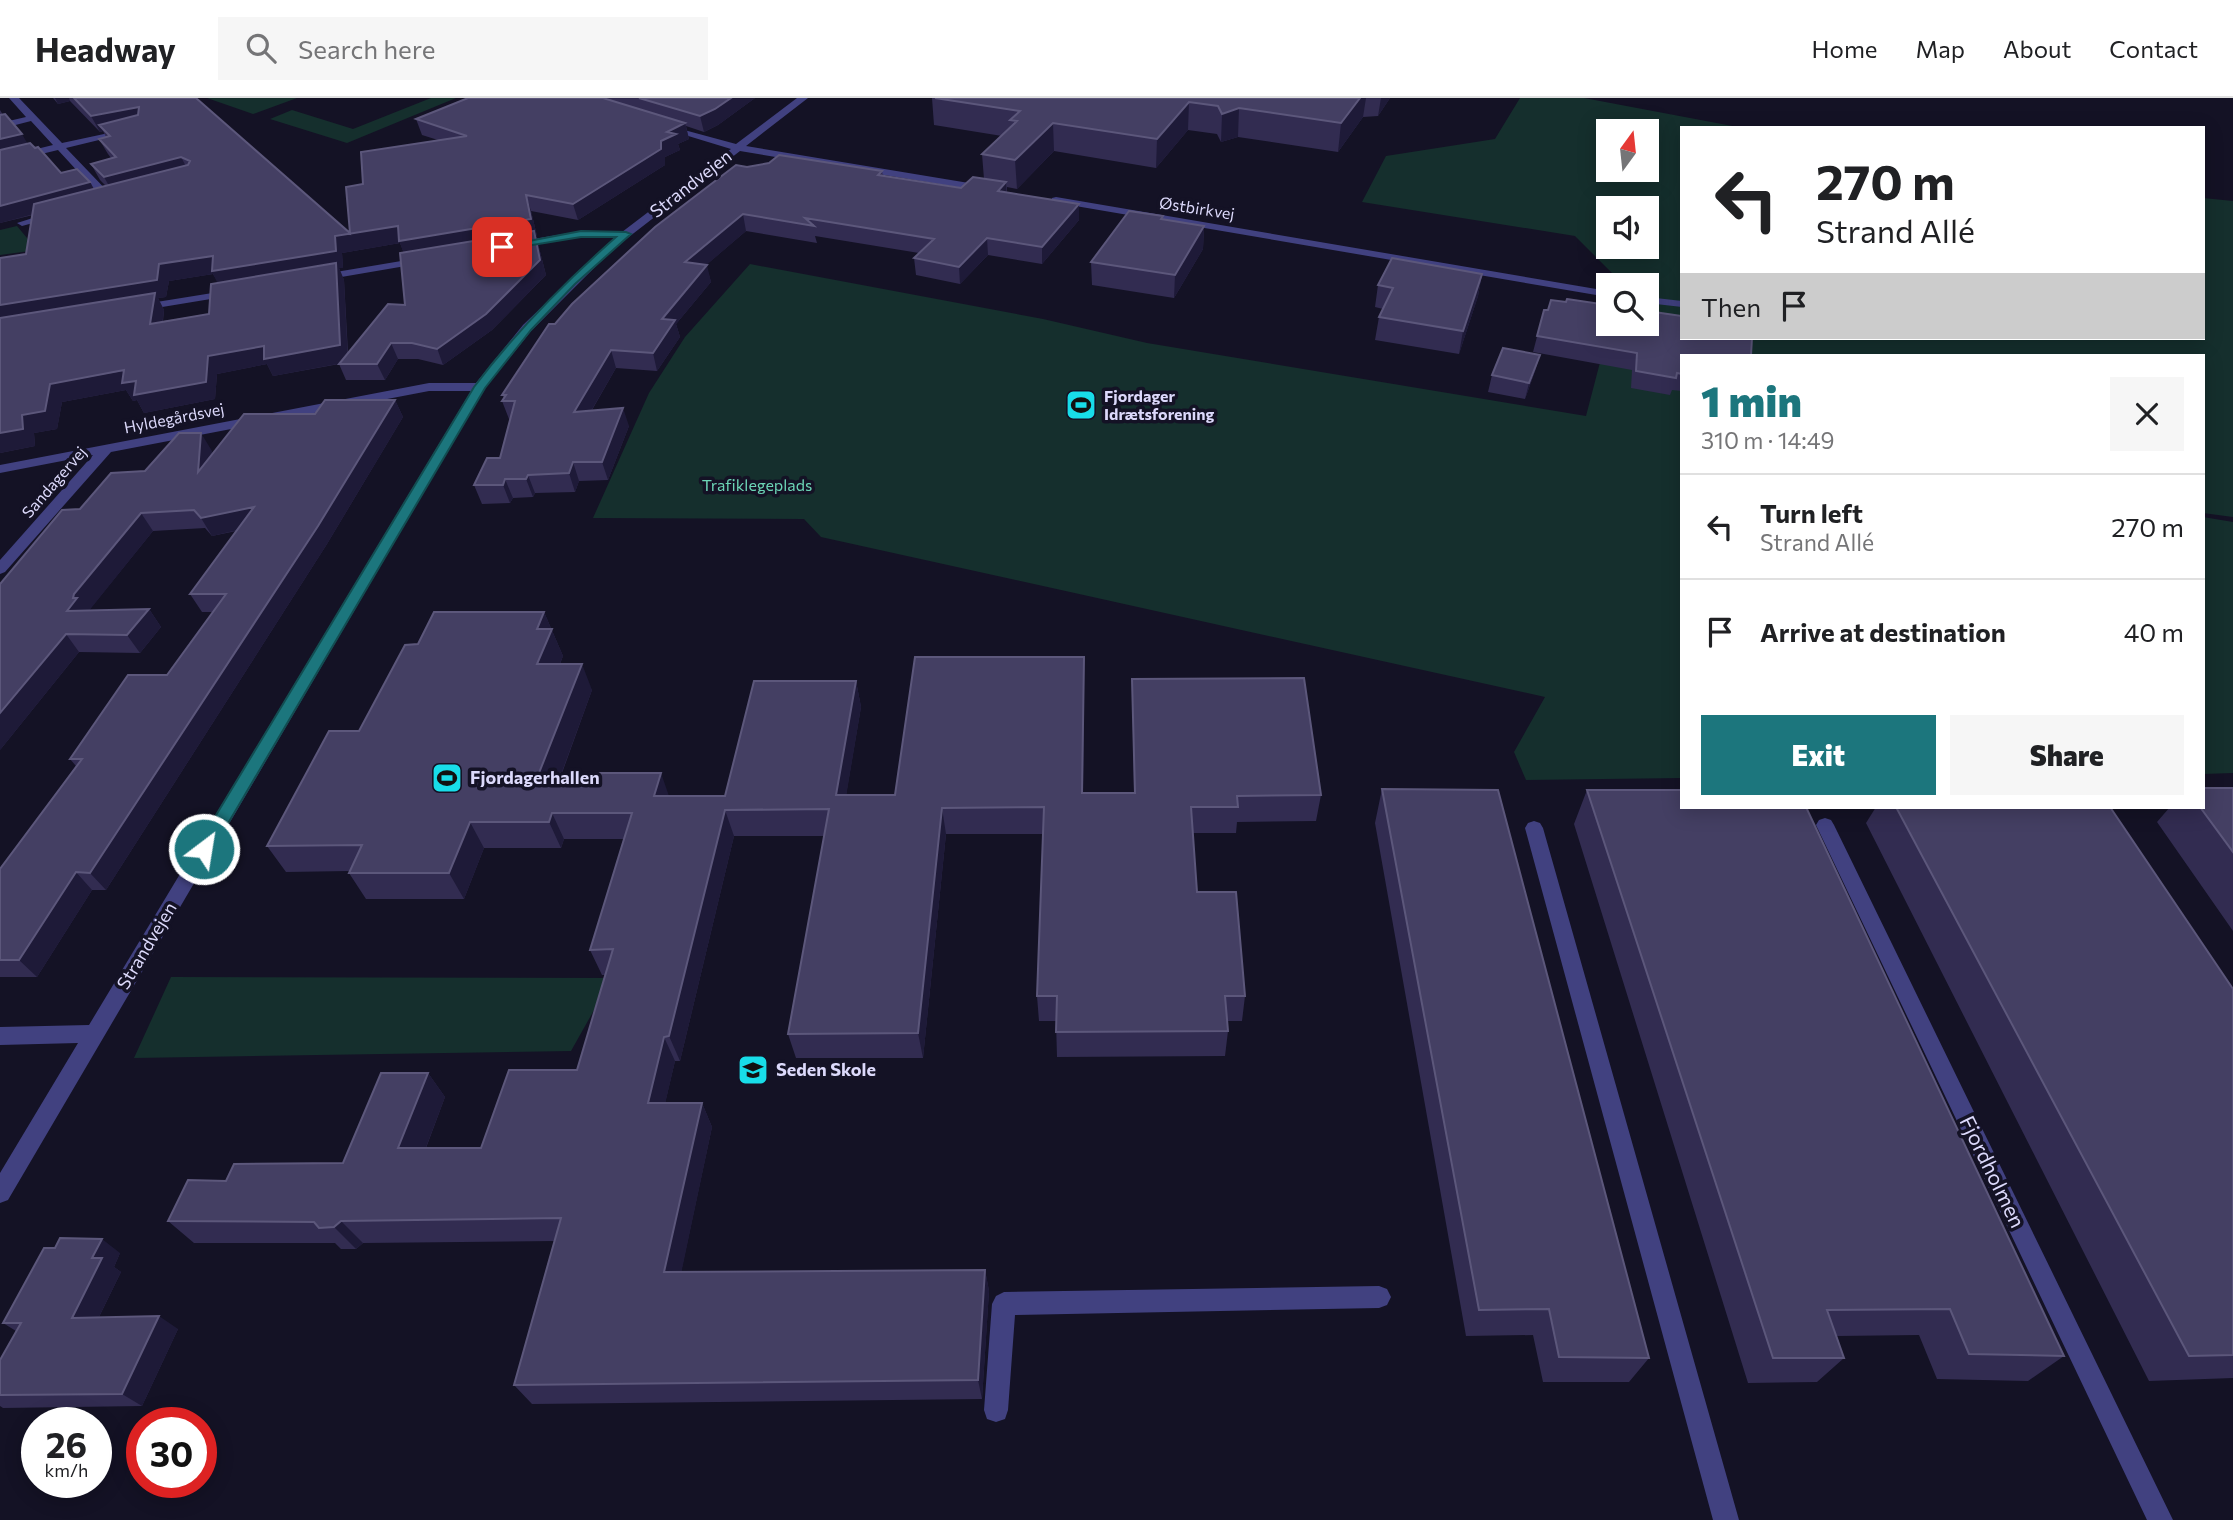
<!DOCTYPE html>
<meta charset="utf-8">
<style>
:root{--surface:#fff;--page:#f6f6f6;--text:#202124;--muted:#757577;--line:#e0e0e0;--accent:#1c767d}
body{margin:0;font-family:Commissioner,sans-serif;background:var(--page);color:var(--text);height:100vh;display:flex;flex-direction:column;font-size:26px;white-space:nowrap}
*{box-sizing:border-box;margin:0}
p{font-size:23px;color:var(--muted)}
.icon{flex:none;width:38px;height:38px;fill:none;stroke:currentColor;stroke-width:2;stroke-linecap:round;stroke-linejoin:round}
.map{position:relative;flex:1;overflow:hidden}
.sheet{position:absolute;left:1680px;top:256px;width:525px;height:455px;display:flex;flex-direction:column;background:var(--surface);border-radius:0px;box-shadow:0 4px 18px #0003}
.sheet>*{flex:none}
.banner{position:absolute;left:1680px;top:28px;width:525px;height:214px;border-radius:0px;box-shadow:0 4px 18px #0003;background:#fff;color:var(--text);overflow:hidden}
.needle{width:46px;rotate:15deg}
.tools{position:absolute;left:1596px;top:21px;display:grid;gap:14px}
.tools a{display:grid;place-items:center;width:63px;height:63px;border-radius:0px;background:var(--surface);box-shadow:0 4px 18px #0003;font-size:35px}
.speed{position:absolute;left:21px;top:1309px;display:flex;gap:14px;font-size:35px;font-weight:700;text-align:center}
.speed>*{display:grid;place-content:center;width:91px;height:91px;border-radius:50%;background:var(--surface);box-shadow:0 4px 18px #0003;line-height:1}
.speed small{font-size:18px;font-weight:400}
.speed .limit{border:10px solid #d22;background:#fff;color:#111}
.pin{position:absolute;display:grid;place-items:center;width:60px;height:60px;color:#fff;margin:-30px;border-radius:14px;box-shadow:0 4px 10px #0006}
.me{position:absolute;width:77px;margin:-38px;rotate:31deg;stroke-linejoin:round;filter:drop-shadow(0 0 5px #0008)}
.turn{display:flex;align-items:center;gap:24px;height:147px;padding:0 21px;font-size:32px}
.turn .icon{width:91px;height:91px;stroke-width:2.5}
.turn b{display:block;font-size:49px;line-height:60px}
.then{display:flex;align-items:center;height:66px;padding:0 21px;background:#0003;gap:14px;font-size:26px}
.round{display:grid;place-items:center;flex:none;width:74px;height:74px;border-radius:0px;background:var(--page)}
.head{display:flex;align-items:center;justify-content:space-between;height:119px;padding:0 21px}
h1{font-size:42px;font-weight:800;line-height:52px;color:var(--accent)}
.primary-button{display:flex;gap:14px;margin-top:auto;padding:14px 21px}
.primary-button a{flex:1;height:80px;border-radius:0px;background:var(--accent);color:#fff;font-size:28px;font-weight:800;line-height:80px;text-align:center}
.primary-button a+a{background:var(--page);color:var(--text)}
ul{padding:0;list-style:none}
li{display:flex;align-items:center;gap:21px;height:105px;padding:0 21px;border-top:2px solid var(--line)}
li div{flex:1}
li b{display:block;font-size:26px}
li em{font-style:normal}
header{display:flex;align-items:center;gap:42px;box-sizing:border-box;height:98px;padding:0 35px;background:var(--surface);border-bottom:2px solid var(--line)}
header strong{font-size:33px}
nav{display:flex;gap:38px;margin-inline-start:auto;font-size:24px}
.search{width:490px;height:63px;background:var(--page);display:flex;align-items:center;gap:18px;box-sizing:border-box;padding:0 24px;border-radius:0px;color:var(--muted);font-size:26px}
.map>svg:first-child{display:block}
.green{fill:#152f2d;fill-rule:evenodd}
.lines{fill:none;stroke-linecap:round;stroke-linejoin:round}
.minor{fill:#414180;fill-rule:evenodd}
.wall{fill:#322c51;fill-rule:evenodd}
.shaded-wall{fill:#1e1a38}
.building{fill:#443f63;stroke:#5c577b;stroke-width:2}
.route{fill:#1c767d;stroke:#124d51;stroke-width:2}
.labels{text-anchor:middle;stroke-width:7;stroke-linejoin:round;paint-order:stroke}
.far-street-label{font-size:16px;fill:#dcd9fb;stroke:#141225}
.far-poi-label{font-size:16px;font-weight:bold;fill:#dcd9fb;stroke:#141225;text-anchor:start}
.far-park-label{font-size:16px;fill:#6cd5b6;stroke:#141225}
.street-label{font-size:18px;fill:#dcd9fb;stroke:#141225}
.poi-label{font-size:18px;font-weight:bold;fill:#dcd9fb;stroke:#141225;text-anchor:start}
.near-street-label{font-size:21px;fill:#dcd9fb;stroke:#141225}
</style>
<header>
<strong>Headway</strong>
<div class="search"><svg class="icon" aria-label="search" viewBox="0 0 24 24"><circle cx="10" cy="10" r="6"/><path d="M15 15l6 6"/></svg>Search here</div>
<nav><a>Home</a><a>Map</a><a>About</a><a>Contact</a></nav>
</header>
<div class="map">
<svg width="2233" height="1422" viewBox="0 0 2233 1422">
<rect width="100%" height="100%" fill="#141225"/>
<path class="green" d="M207 0H297L253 16Z
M431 0H456L347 45 270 21 292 12 353 31Z
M1520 0H1584L1743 30H1682V240H2203V100L2233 103V419L2203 415V257H1682V680L1526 682 1514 654 1545 599 821 439 804 421 593 420 649 295 685 239 750 166 1043 221 1147 245 1586 318 1610 226H1647V187H1620V183L1575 138 1362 104 1386 58 1495 41ZM1608 33H1647V72H1608ZM1608 110H1647V149H1608Z
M17 128 37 152 0 157V132Z
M2203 419 2233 424V675L2203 676Z
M171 879 612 880 571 953 134 960Z"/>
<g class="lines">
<path class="minor" d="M9 0H19L62 45 132 30V34L66 50 113 99V103H105L58 52 0 66V60L53 47 31 23 0 31V25L26 19Z
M797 0H808L746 48 987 88 992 91 987 94 740 53 612 152 531 233 485 290 8 1102 0 1105V1075L78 945 0 947V929L89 927 471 293H429L111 354 5 474 0 476V462L93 357 0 375V367L429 285H476L523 227 614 140 581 139 514 150 510 149V145L581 133 622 134 731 51 662 30V26L736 46Z
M1056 99 1608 193V199L1052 104V100Z
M55 113 60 116 59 118 22 128 17 125Z
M425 159 429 160V164L318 183 312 180 318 177Z
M231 192 237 195 235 197 138 213 132 210 138 207Z
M1647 199 1682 203V209L1647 205Z
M1825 720 1831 722 1834 727 2173 1422H2147L1816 727 1819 722Z
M1534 723 1540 725 1543 730 1739 1422H1713L1525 730 1528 725Z
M1379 1188 1387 1191 1391 1199 1387 1207 1379 1210 1015 1217 1008 1312 1005 1321 996 1324 987 1321 984 1312 992 1206 996 1198 1004 1194Z"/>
</g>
<path class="wall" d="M53 0H196L350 135 363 86 438 42 422 37 416 21 468 0H755L718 27 704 34 686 28 689 41 678 46 680 52 665 59V67L578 122 531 113 537 138H536L546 177 492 232 443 267 418 261H398L385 282H346L339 266 273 278 267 266 217 276 215 301 144 315 137 302 133 303 126 292 62 304 57 331 34 335 35 348 0 355 26 156 33 117 0 125V12L3 17 28 46 61 75 90 84 94 91 106 88 100 82 91 66 111 60 108 56 99 41 106 39 103 33 100 34 70 3 58 6ZM400 145 404 155 405 207 348 255 344 182 339 170H343L342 155ZM213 176 218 184 209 216 163 223 164 212 158 200 166 199 169 183Z
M932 0H1390L1378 18 1363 19 1338 54 1238 39 1221 44 1217 36 1188 32 1156 70 1054 53 1017 91 1007 89V94L1079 106V122L1042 166 988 157 960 186 916 177 914 160 919 155 815 138 817 145 746 133 706 167 711 184 676 226 680 239 657 273 616 270 592 312 629 328 608 382 579 383 575 394 535 395 533 399 513 400 510 405 482 406 474 387 500 360 510 321H509L502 303 504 300 502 297 555 226 747 69 882 73 883 78 961 90 984 81 982 56 1002 38 934 27Z
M1163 118V121L1204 128 1203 151 1174 200 1092 187 1091 164Z
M1482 176 1478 198 1459 256 1375 242 1379 219 1383 211 1375 209 1378 187Z
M1544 212 1682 257V293L1672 292 1670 297 1631 290 1632 272 1533 254Z
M1540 257 1535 273 1525 301 1488 294 1492 277Z
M395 302 403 319 327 446 106 792H92L37 879H0V771L76 668 70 661 167 577 213 514H202L190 496 236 433 212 438 205 430 153 433 89 512 149 511 161 529 140 555 79 554 0 652 80 411 145 373 212 353 211 358 315 316Z
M544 514 563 558 560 566 592 592 562 675 669 698H725L856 583 861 609 846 697H895L1084 585 1083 695H1134L1132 581 1321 697 1316 723 1237 724 1236 735H1193L1197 794 1245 898 1242 923H1227L1228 933 1225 958 1057 959 1056 923H1039L1037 898 1043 736H946L923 960H796L788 936 824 738H734L680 963H675L665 1005H702L712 1029 681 1174 985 1172 989 1193 982 1301 532 1306 514 1287 554 1143 363 1145 356 1151H341L335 1145H194L168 1123 226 1083 343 1065 428 975 445 999 426 1050H481L577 972 605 877H602L590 852 624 741H564L561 750H484L464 801H366L349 775V773L286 774 267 748 359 633 418 546Z
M2233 690V833L2157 724 2170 709H2203Z
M1382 691 1649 1260 1629 1284H1543L1533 1237 1466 1238 1375 725Z
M1587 692 2064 1258 2028 1283 1937 1281 1919 1237 1837 1238 1844 1260 1817 1284 1748 1285 1574 726Z
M1876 709H2110L2233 891V1280L2149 1283 1866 725Z
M120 1155 114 1169 121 1174 99 1219 178 1231 142 1308 3 1310 0 1308V1262L16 1233 3 1225Z"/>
<path class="shaded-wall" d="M55 0H69L70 3 58 6Z
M731 0H755L718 27 704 34 700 18Z
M1360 0H1366L1363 19 1338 54 1341 25Z
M1381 0H1390L1378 18Z
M1189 4 1188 32 1156 70 1157 41Z
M139 9 147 24 99 27 103 33 100 34 91 18Z
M1239 10 1238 39 1221 44 1222 16Z
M685 25 689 41 678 46 680 52 665 59V67L578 122 573 106 661 43 667 34Z
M1053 25 1054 53 1017 91 1015 62Z
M22 36 30 50 0 57V41Z
M181 59 189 74 113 95 104 79Z
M90 84 98 99 0 125V108Z
M1006 84 1007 101 998 93Z
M526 97 531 113 537 138H536L546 177 492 232 443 267 400 145 342 155 343 170H339L344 182 348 264 273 278 267 266 217 276 215 301 144 315 137 302 133 303 126 292 62 304 57 331 34 335 35 348 0 355V335L22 317 50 286 264 248 340 247 220 190 213 176 169 183 166 199 158 200 164 212 160 243 0 226V207L159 166 335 138Z
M1079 106V122L1042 166V149Z
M743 116 746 133 689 182 685 164Z
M1204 128 1203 151 1174 200 1175 177Z
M987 140 988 157 960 186 959 169Z
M707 167 711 184 676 226 680 239 657 273 653 255 662 221Z
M1482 176 1478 198 1459 256 1463 233Z
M391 245 398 261 385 282 377 266Z
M611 252 616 270 580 332 574 314Z
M1540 257 1535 273 1525 301 1529 285Z
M395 302 403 319 327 446 106 792 90 775Z
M623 310 629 328 608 382 602 364Z
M201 335 212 353 209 392 198 374Z
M573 364 579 383 575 394 569 375Z
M528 377 535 395 533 399 526 381Z
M505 381 513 400 510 405 503 387Z
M254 409 264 426 212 438 201 420Z
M141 415 153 433 88 514 67 513 74 496Z
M149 511 161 529 140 555 127 537Z
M544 514 563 558 549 592 537 566V531Z
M66 536 79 554 0 652V615Z
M1084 559V585L1083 722 1082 695Z
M582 566 592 592 552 701 539 675Z
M856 583 861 609 842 723 836 697Z
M661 675 670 701 654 698Z
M942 710 946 736 923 960 918 935Z
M725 712 734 738 680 963 669 938Z
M552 715 564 741 561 750 549 724Z
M470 724 484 750 464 801 449 775Z
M76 774 92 792 37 879 19 862Z
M664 939 675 963 660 1028 648 1005Z
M428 975 445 999 417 1073 398 1050Z
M702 1005 712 1029 677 1195 664 1174Z
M341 1123 363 1145 356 1151 334 1129Z
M102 1141 120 1155 114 1169 121 1174 92 1233 72 1220 92 1160Z
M985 1172 989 1193 982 1301 978 1282Z
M159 1218 178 1231 142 1308 122 1296Z"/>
<path class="building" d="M74 0H196L350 135 346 89 363 86 361 54 467 38 416 21 468 0H603L685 25 667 34 676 36 661 43V51L573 106 526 97 531 121 399 143 398 128 335 138 336 153 212 173 213 158 159 166 157 182 0 207V160L26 156 34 106 188 67 190 63 181 59 104 79 91 66 116 59 99 41 110 38 99 27 138 17 139 9 91 18Z
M639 0H731L715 11 700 18Z
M935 0H1360L1341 25 1239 10 1222 16 1218 8 1189 4 1157 41 1053 25 1015 62 982 56 1017 23 1010 22 1020 13Z
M5 16 22 36 0 41V17Z
M30 45 35 50 38 49 61 75 77 71 90 84 0 108V52Z
M779 57 882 73 878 77 961 90 973 79 1006 84 998 93 1079 106 1042 149 987 140 959 169 914 160 934 141 805 120 814 128 743 116 685 164 707 167 662 221 675 222 653 255 611 252 574 314 623 310 602 364H573L569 375 528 377 526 381H505L503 387H474L487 360H500L515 303H502L506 297H502L549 226H555L572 206 655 129 736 67 747 69 769 65Z
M1129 113 1163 118 1161 121 1204 128 1175 177 1091 164Z
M534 133 540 162 486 216 437 251 412 245H391L377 266H339L388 206 405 207 400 155Z
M1392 160 1482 176 1463 233 1379 219 1393 190 1378 187Z
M336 165 340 247 264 261V248L208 258 206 284 134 297 136 283 122 285 124 272 50 286 45 313 22 317 23 331 0 335V220L155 195 150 226 209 216 211 186Z
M1567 201 1608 207V226H1647V213L1682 218V240H1752L1751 257H1682V276L1677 275 1676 280 1636 273 1637 255 1537 238 1544 212H1548L1551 202 1566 204Z
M1503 250 1540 257 1529 285 1492 277Z
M325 302H395L318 428 90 775 76 774 19 862H0V771L82 661H70L128 577H167L226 496H190L254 409 201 420 194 412 141 415 74 496 73 500H77L67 513 149 511 127 537 66 536 0 615V486L62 412 80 411 111 375 145 373 179 335H201L198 374 244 316H315Z
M434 514H544L537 531H552L537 566H582L539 675H661L654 698H725L754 583H856L836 697H895L915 559H1084L1082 695H1135L1132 581 1304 580 1321 697 1237 698 1238 709H1191L1197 794H1236L1245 898H1225L1228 933 1056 934 1057 898H1037L1044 709 942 710 918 935 788 936 829 711 725 712 669 938 664 939 648 1005H702L664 1174 985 1172 978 1282 514 1287 561 1120 341 1123 334 1129 319 1130 314 1124 168 1123 188 1082 226 1083 234 1066 343 1065 381 975H428L398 1050H481L509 972H577L613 851 590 852 632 715H552L549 724H470L449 775H349L362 747 267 748 329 633H359L405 547 418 546Z
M2203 690H2233V754L2200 709H2203Z
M1382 691 1498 692 1649 1260 1559 1259 1549 1211 1479 1212Z
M1587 692H1682V709H1806L2064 1258 1969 1256 1950 1211 1827 1212 1844 1260H1773Z
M1896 709H2110L2233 891V1257L2189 1258Z
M60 1140 102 1141 92 1160H102L72 1220 159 1218 122 1296 0 1297V1262L21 1225H3L44 1150H55Z"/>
<path class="route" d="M581 133 626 134 631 136 575 186 531 232 485 290 210 756H198L196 751 198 747 474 289C516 233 564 185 616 139H581L502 152 497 149Z"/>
<defs>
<g id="stadium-square" transform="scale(1.575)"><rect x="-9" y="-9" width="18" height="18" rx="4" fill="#18dde9" stroke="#141225"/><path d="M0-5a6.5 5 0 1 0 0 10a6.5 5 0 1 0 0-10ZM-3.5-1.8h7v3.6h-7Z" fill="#111"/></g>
<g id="school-square" transform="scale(1.575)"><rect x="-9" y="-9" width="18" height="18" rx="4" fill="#18dde9" stroke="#141225"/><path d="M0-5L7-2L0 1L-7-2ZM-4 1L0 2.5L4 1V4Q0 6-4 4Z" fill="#111"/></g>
</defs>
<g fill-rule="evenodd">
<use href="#stadium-square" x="1081" y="307"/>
<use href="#stadium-square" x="447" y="680"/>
<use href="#school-square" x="753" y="972"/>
</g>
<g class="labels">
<g class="far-street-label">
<text transform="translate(1197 110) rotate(9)" y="6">Østbirkvej</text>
<text transform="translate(174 320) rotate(-11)" y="6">Hyldegårdsvej</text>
<text transform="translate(54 384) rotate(-49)" y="6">Sandagervej</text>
</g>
<g class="far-poi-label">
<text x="1104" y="304">Fjordager<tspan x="1104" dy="18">Idrætsforening</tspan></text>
</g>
<g class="far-park-label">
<text x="757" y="393">Trafiklegeplads</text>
</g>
<g class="street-label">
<text transform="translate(691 86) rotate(-38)" y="6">Strandvejen</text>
<text transform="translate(147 848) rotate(-59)" y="6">Strandvejen</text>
</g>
<g class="poi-label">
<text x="470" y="686">Fjordagerhallen</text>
<text x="776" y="978">Seden Skole</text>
</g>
<g class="near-street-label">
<text transform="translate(1992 1074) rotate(64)" y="7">Fjordholmen</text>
</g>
</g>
</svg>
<div class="tools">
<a><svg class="needle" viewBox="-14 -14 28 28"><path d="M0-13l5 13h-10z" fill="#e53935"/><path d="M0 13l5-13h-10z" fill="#757577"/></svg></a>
<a><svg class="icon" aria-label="sound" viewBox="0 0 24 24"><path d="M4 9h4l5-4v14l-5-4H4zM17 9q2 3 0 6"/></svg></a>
<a><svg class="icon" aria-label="search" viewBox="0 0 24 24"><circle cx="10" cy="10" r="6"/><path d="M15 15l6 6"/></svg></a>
</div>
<div class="speed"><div>26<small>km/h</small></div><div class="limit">30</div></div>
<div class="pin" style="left:502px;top:149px;background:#d93025"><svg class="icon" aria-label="arrive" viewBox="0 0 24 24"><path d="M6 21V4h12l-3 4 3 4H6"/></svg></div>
<svg class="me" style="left:204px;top:751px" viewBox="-20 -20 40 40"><circle r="17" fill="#1c767d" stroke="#fff" stroke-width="3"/><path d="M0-11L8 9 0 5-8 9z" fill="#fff"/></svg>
<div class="banner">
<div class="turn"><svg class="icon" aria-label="left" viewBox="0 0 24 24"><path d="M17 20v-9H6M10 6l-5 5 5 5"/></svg><div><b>270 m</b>Strand Allé</div></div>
<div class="then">Then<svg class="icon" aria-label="arrive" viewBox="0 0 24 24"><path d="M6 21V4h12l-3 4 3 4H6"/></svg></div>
</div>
<section class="sheet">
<div class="head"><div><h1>1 min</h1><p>310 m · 14:49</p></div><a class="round"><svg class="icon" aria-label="close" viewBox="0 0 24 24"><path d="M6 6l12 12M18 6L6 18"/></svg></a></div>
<ul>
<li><svg class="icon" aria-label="left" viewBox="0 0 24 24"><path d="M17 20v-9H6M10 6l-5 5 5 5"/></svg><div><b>Turn left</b><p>Strand Allé</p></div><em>270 m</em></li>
<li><svg class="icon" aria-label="arrive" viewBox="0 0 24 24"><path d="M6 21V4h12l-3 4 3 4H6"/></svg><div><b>Arrive at destination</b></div><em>40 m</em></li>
</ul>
<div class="primary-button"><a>Exit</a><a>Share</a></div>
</section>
</div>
